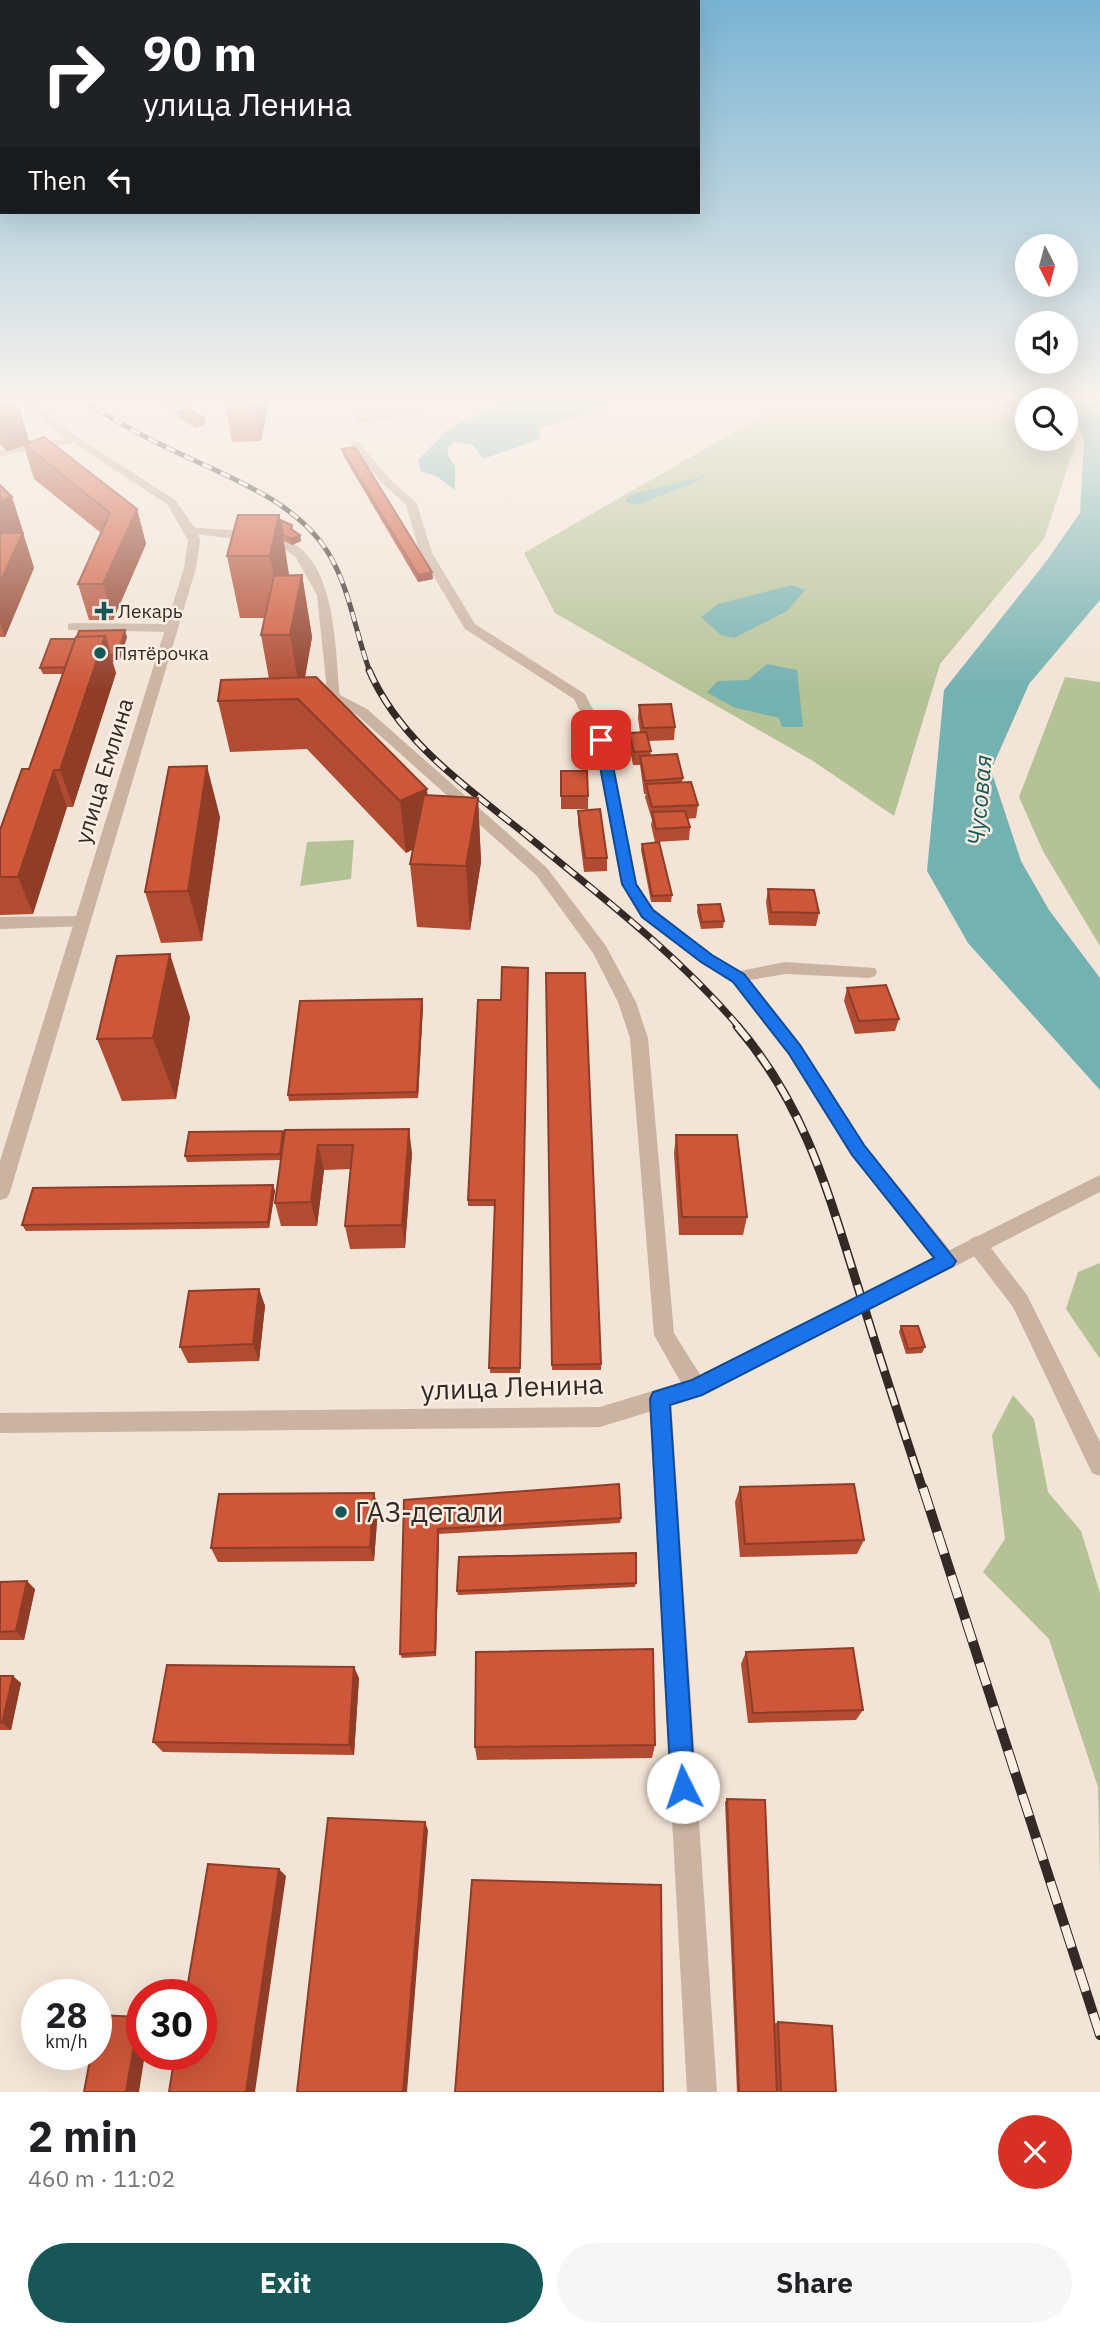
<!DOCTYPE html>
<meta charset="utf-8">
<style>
:root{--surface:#fff;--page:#f6f6f6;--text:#202124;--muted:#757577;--accent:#185758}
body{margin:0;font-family:"IBM Plex Sans",sans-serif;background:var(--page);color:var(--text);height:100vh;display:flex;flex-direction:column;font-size:26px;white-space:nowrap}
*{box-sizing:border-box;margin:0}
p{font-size:23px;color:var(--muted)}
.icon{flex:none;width:38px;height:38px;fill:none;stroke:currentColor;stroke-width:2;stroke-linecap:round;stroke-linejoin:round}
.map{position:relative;height:2092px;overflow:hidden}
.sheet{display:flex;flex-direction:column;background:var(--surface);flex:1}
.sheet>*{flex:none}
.banner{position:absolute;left:0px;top:0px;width:700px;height:214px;box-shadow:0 7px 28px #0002;background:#202124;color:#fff;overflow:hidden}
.needle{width:46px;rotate:174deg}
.fabs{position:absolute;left:1015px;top:234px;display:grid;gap:14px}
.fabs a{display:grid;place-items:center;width:63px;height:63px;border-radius:50%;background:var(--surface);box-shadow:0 7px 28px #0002;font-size:35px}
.speed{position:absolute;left:21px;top:1979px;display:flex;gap:14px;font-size:35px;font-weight:700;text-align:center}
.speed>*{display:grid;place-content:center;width:91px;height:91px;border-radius:50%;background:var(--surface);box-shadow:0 7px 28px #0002;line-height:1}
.speed small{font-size:18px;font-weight:400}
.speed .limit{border:10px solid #d22;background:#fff;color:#111}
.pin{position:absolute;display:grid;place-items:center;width:60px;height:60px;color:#fff;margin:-30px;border-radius:14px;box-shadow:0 4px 10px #0006}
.me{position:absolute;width:77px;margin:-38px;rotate:356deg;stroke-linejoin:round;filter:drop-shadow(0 0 5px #0008)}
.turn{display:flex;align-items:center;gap:24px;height:147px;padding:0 28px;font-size:32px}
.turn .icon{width:91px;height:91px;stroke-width:2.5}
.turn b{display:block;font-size:49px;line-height:60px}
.then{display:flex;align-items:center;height:66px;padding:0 28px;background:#0003;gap:14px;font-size:26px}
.round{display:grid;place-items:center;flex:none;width:74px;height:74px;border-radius:37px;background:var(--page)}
.headline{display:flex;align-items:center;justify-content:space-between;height:119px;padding:0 28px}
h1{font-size:42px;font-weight:700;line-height:52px}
.button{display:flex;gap:14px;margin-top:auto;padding:14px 28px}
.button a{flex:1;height:80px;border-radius:42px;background:var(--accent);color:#fff;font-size:28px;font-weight:700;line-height:80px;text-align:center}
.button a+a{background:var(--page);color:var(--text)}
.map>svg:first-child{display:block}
.green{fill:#b5c296}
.water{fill:#74b1b1}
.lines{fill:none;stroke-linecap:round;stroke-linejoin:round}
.minor{fill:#cbb3a2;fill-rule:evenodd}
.tertiary{fill:#cbb3a2;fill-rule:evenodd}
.rail-far3-casing{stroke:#352925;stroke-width:5}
.rail-far2-casing{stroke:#352925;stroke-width:7}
.rail-far1-casing{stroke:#352925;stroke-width:9}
.rail-casing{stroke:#352925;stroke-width:10}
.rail-far3{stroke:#faeee3;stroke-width:3.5;stroke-dasharray:10;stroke-linecap:butt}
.rail-far2{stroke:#faeee3;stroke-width:4.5;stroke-dasharray:14;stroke-linecap:butt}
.rail-far1{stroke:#faeee3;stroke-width:6;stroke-dasharray:18;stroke-linecap:butt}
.rail{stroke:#faeee3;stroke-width:8;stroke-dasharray:23;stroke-linecap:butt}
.wall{fill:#b14b31}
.shaded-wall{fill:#903d28}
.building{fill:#ce5739;stroke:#903d28;stroke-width:2}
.route{fill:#1a73e8;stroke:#114b97;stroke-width:2}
.poi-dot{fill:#185758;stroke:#faeee3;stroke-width:2.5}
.labels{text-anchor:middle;stroke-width:5;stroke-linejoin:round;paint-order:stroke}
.far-poi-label{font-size:19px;fill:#352925;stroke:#faeee3;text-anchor:start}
.street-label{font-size:23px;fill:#352925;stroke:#faeee3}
.water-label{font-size:24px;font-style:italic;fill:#185758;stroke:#faeee3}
.near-street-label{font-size:28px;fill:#352925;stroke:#faeee3}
.near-poi-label{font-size:28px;fill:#352925;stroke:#faeee3;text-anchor:start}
</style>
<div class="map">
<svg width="1100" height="2092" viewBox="0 0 1100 2092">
<rect width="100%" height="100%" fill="#f2e4d6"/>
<path class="green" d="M346 397H462L391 419 359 423Z
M795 397H1034L1037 401H1027V439H1066V431L1076 442 1044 539 940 664 894 816 813 761 555 613 524 553Z
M1065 677 1100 682V946L1043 851 1019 797Z
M354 840 351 879 300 886 307 842Z
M1100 1263V1359L1066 1309 1078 1272Z
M1013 1395 1034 1419 1048 1492 1081 1531 1100 1593V1879L1098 1787 1049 1639 983 1572 1005 1539 992 1435Z"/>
<path class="water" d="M514 397H631L633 399 539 428 540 439 483 459 473 445 455 442 447 448 449 457 455 466V490L438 477 421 471 418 460 449 428Z
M1061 397H1100V600L1029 684 991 770 1021 861 1049 910 1100 978V1090L968 943 927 871 944 690 1045 563 1080 513 1084 439 1068 404Z
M705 476 696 482 637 505 625 502 629 495Z
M792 585 805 590 787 611 734 638 721 635 701 617 718 604Z
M767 664 797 670 803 727H782L779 718 733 707 707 692 718 681 748 680Z"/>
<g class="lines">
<path class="minor" d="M75 437 80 440 79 442 0 456V450Z
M351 442H359L389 478 417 504 432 553 475 624 585 694 608 739 637 884 654 909 713 955 740 971 785 962 875 968 877 972 875 976 869 978 785 974 750 980 801 1045 865 1145 954 1255 957 1261 954 1267 947 1270 940 1267 851 1155 789 1055 733 982 701 963 642 917 621 884 594 739 574 699 465 629 420 553 406 505 381 482 351 446Z
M191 527C217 530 258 530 282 538 337 556 335 648 340 695L367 709 547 868 606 946 636 1002 648 1038 674 1333 704 1381 707 1388 704 1395 696 1398 688 1395 654 1335 630 1038 618 1002 593 953 537 876 357 715 328 700 317 595 295 556 276 544 187 533V529Z
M73 623 171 624 177 628 171 632 68 630V624Z
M82 916 90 922 88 926 0 929V917Z
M977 1236 984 1239 1027 1295 1100 1442V1476L1092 1473 1013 1307 970 1251 967 1245 970 1239Z
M660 1389 668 1392 671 1399 717 2092H687L649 1399 652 1392Z"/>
<path class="tertiary" d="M16 397H28L67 430 175 500 197 531 200 540 196 568 10 1192 7 1198 0 1200V1161L184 568 188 540 167 504 59 434Z
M1100 1175V1192L704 1395 600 1427 0 1433V1413L600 1407 692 1379Z"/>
<g class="rail-far3-casing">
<path id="rail-far3" d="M80 397C109 418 140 435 172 450 225 476 294 499 327 551 350 587 355 632 370 672"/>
</g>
<g class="rail-far2-casing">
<path id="rail-far2" d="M369 670C401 744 470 789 530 838 603 898 678 955 739 1027"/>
</g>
<g class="rail-far1-casing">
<path id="rail-far1" d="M737 1026C809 1110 830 1200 863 1303 882 1366 903 1428 923 1490"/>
</g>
<g class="rail-casing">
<path id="rail" d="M923 1488 1100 2035"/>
</g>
<use href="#rail-far3" class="rail-far3"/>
<use href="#rail-far2" class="rail-far2"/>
<use href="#rail-far1" class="rail-far1"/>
<use href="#rail" class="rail"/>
</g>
<path class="wall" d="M0 397 30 442 137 509 146 544 113 620H89L78 584 101 533 34 479 24 446 7 451 0 445Z
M160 397H194L192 405 162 406Z
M223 397H265L267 411 261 441 232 442Z
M177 412 205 424 196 428 178 418Z
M342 449 432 572 433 579 418 582 343 455Z
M0 485 12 497 23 532 22 533H23L34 568 5 637H0Z
M279 515 280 520 292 525 293 530 300 535 301 541 292 545 284 541 289 575H302L312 637 305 678 428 796 478 798 481 862 470 930 417 927 410 864 413 849 406 853 307 749 230 752 218 701 269 679 261 635 265 618H240L227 556Z
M127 637 119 662H112L116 673 73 807H67L33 914 0 915V830L29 769 63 674H43L40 668Z
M639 705 675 727 674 740 648 741 651 755 683 778 682 782 698 805 696 818 687 819 690 827 689 840 655 842 651 825 652 820 645 797 646 794H644L640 765H633L629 746V733L640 732 638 718Z
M561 771 588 796V809H561Z
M578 811 607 858V871L584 872 578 824Z
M220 817 202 941 161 943 145 892Z
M642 844 672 895 671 902H651L641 850Z
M768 889 819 913 816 926 769 925 766 902Z
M698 905 724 921 723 928 701 929 697 912Z
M528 968 520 1373H490L495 1206H468V1200L501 1000Z
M546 973 601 1364V1370H552Z
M847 988 899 1019 895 1031 855 1034 844 1001Z
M423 1006 418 1098 289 1101 288 1095Z
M190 1017 176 1099 122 1101 97 1039Z
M283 1131 284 1136 412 1153 405 1248 350 1249 345 1226 351 1169 324 1170 317 1226H281L275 1203 281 1160 187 1162 185 1156Z
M676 1135 747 1217 743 1235H679L674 1153Z
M273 1185 275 1191 269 1228 26 1231 22 1225Z
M259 1289 265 1306 259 1361 188 1363 180 1347Z
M901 1326 925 1347 922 1353 906 1354 899 1332Z
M740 1487 864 1540 857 1554 740 1557 735 1502Z
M374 1493 378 1508 374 1561 218 1562 211 1548Z
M404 1500 621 1518 620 1523 439 1534 436 1656 402 1658 400 1654Z
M0 1582 35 1589 24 1640H0Z
M636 1583 635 1587 458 1595 457 1591Z
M746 1652 863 1710 856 1720 748 1723 741 1664Z
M0 1676 21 1683 11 1730H0Z
M359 1678 354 1755 163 1752 153 1742Z
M655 1745 652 1758 477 1760 475 1747Z
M727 1799 774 2024 778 2022 836 2092H737L725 1802Z"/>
<path class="shaded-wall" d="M253 397H265L267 411 261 441Z
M20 410 30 444H24V446L7 451 0 429V416Z
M204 418 205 424 196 428 194 422Z
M12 497 23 532 0 540V501Z
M137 509 146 544 113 620 103 584Z
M279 515 289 576 281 617 270 556Z
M23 533 34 568 5 637 0 623V582Z
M300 535 301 541 292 545 291 539Z
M432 572 433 579 418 582V575Z
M302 575 312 637 301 698 290 635Z
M125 630 127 637 119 662 118 655Z
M105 636 116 673 73 807 60 770Z
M207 766 220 817 202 941 188 891Z
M54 770 67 807 33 914 18 877Z
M427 789 432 840 406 853 400 801Z
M478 798 481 862 470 930 466 866Z
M170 954 190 1017 176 1099 153 1038Z
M422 999 423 1006 418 1098 417 1092Z
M409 1129 412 1153 405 1248 402 1225Z
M283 1131 285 1137 281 1160 280 1154Z
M318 1145 324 1170 317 1226 311 1202Z
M273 1185 275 1191 269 1228 268 1222Z
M259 1289 265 1306 259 1361 253 1344Z
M374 1493 378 1508 374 1561 370 1547Z
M438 1529 439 1534 436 1656 435 1652Z
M27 1581 35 1589 24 1640 16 1631Z
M354 1667 359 1678 354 1755 349 1745Z
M13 1676 21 1683 11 1730 2 1723Z
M425 1822 428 1830 407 2092H403Z
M279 1869 286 1876 255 2092H246Z
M139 2017 142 2018V2054H145L139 2092H126Z"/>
<path class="building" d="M0 397H3L20 410 0 416Z
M187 409 204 418 194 422 177 412Z
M44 437 137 509 103 584H78L110 513 24 444Z
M355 447 432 572 418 575 342 449Z
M0 485 12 497 0 501Z
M238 515H279L270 556H227Z
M280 520 292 525 291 529 300 535 291 539 283 535Z
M1 533H23L0 582V534Z
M302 575 290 635H261L274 576Z
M125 630 118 655H110L105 636 77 637 79 631Z
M105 636 60 770H54L18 877H0V830L22 769H29L76 637Z
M51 639H75L65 667 40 668Z
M316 677 427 789 400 801 298 699 218 701 221 680Z
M671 704 675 727 643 728 639 705Z
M646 732 651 751 634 752 629 733Z
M677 754 683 778 645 781 640 756Z
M207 766 188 891 145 892 169 767Z
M561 771H587L588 796H561Z
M691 782 698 805 652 807 646 784Z
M424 795 478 798 466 866 410 864Z
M600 809 607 858H585L578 811Z
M685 811 690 827 656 829 652 812Z
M659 842 672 895 652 896 642 844Z
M768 889 814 890 819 913 771 912Z
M720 904 724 921 702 922 698 905Z
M170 954 153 1038 97 1039 117 956Z
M502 967 528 968 520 1368H489L495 1200H468L478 1000H501Z
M546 973H585L601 1364 552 1365Z
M886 985 899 1019 859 1021 847 988Z
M422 999 417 1092 288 1095 300 1001Z
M409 1129 402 1225 345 1226 353 1145H318L311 1202 275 1203 285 1130Z
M283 1131 280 1154 185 1156 189 1132Z
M676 1135H737L747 1217H682Z
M273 1185 268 1222 22 1225 33 1188Z
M259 1289 253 1344 180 1347 189 1291Z
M901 1326H918L925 1347 908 1349Z
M619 1484 621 1518 438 1529 435 1652 400 1654 404 1500Z
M854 1484 864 1540 745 1544 740 1487Z
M374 1493 370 1547 211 1548 219 1494Z
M636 1553V1583L457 1591 459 1557Z
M27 1581 16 1631 0 1632V1582Z
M853 1648 863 1710 753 1713 746 1652Z
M653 1649 655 1745 475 1747 476 1652Z
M167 1665 354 1667 349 1745 153 1742Z
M0 1676H13L2 1723H0Z
M727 1799 765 1800 777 2092H739Z
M328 1818 425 1822 403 2092H297Z
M208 1864 279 1869 246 2092H169L175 2054H201V1995H186Z
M472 1880 661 1885 663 2092H455Z
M98 2015 139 2017 126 2092H84L91 2054H96V2023Z
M778 2022 832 2026 836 2092H781Z"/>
<linearGradient id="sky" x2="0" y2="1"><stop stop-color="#79b3d2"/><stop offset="0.58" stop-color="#f9f3ed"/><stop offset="1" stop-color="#f9f3ed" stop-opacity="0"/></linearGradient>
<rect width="1100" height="690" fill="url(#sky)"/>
<path class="route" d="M601 736 608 740 636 884 653 910 712 955 744 974 800 1045 864 1145 956 1261 953 1266 702 1395 670 1405 695 1787 692 1795 683 1799 675 1795 671 1787 650 1399 653 1392 692 1380 934 1258 852 1155 789 1054 733 982 701 962 642 917 622 884 595 740Z"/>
<g class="poi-dot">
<path d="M100.5 600.5h7v7h7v7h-7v7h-7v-7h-7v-7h7z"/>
<circle cx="100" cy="653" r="7"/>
<circle cx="341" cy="1512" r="7"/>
</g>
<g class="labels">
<g class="far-poi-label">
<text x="118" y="618">Лекарь</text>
<text x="114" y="660">Пятёрочка</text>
</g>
<g class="street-label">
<text transform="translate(104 771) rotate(-73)" y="8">улица Емлина</text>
</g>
<g class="water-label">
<text transform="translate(980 800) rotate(-85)" y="8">Чусовая</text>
</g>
<g class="near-street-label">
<text transform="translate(512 1387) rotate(-2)" y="10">улица Ленина</text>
</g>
<g class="near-poi-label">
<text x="355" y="1522">ГАЗ-детали</text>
</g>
</g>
</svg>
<div class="fabs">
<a><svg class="needle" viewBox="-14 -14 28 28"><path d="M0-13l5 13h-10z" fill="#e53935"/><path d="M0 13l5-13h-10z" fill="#757577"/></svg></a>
<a><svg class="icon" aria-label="sound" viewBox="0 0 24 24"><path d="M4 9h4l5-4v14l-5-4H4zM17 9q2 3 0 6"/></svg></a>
<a><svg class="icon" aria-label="search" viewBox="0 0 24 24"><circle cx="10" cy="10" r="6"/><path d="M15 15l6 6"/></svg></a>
</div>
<div class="speed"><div>28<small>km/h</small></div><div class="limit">30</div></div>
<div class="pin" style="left:601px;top:740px;background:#d93025"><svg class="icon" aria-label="arrive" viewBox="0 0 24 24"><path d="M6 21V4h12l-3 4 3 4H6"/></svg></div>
<svg class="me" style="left:683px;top:1787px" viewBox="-20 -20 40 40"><circle r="19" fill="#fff"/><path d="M0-13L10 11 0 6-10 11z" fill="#1a73e8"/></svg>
<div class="banner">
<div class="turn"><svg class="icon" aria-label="right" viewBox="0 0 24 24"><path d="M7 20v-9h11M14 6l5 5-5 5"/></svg><div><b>90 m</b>улица Ленина</div></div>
<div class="then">Then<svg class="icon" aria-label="left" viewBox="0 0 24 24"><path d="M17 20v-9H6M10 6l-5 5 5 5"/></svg></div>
</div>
</div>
<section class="sheet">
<div class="headline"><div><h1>2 min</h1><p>460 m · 11:02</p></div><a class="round" style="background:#d93025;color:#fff"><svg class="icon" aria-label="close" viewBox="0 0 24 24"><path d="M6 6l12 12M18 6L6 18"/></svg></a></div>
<div class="button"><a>Exit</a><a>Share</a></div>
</section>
